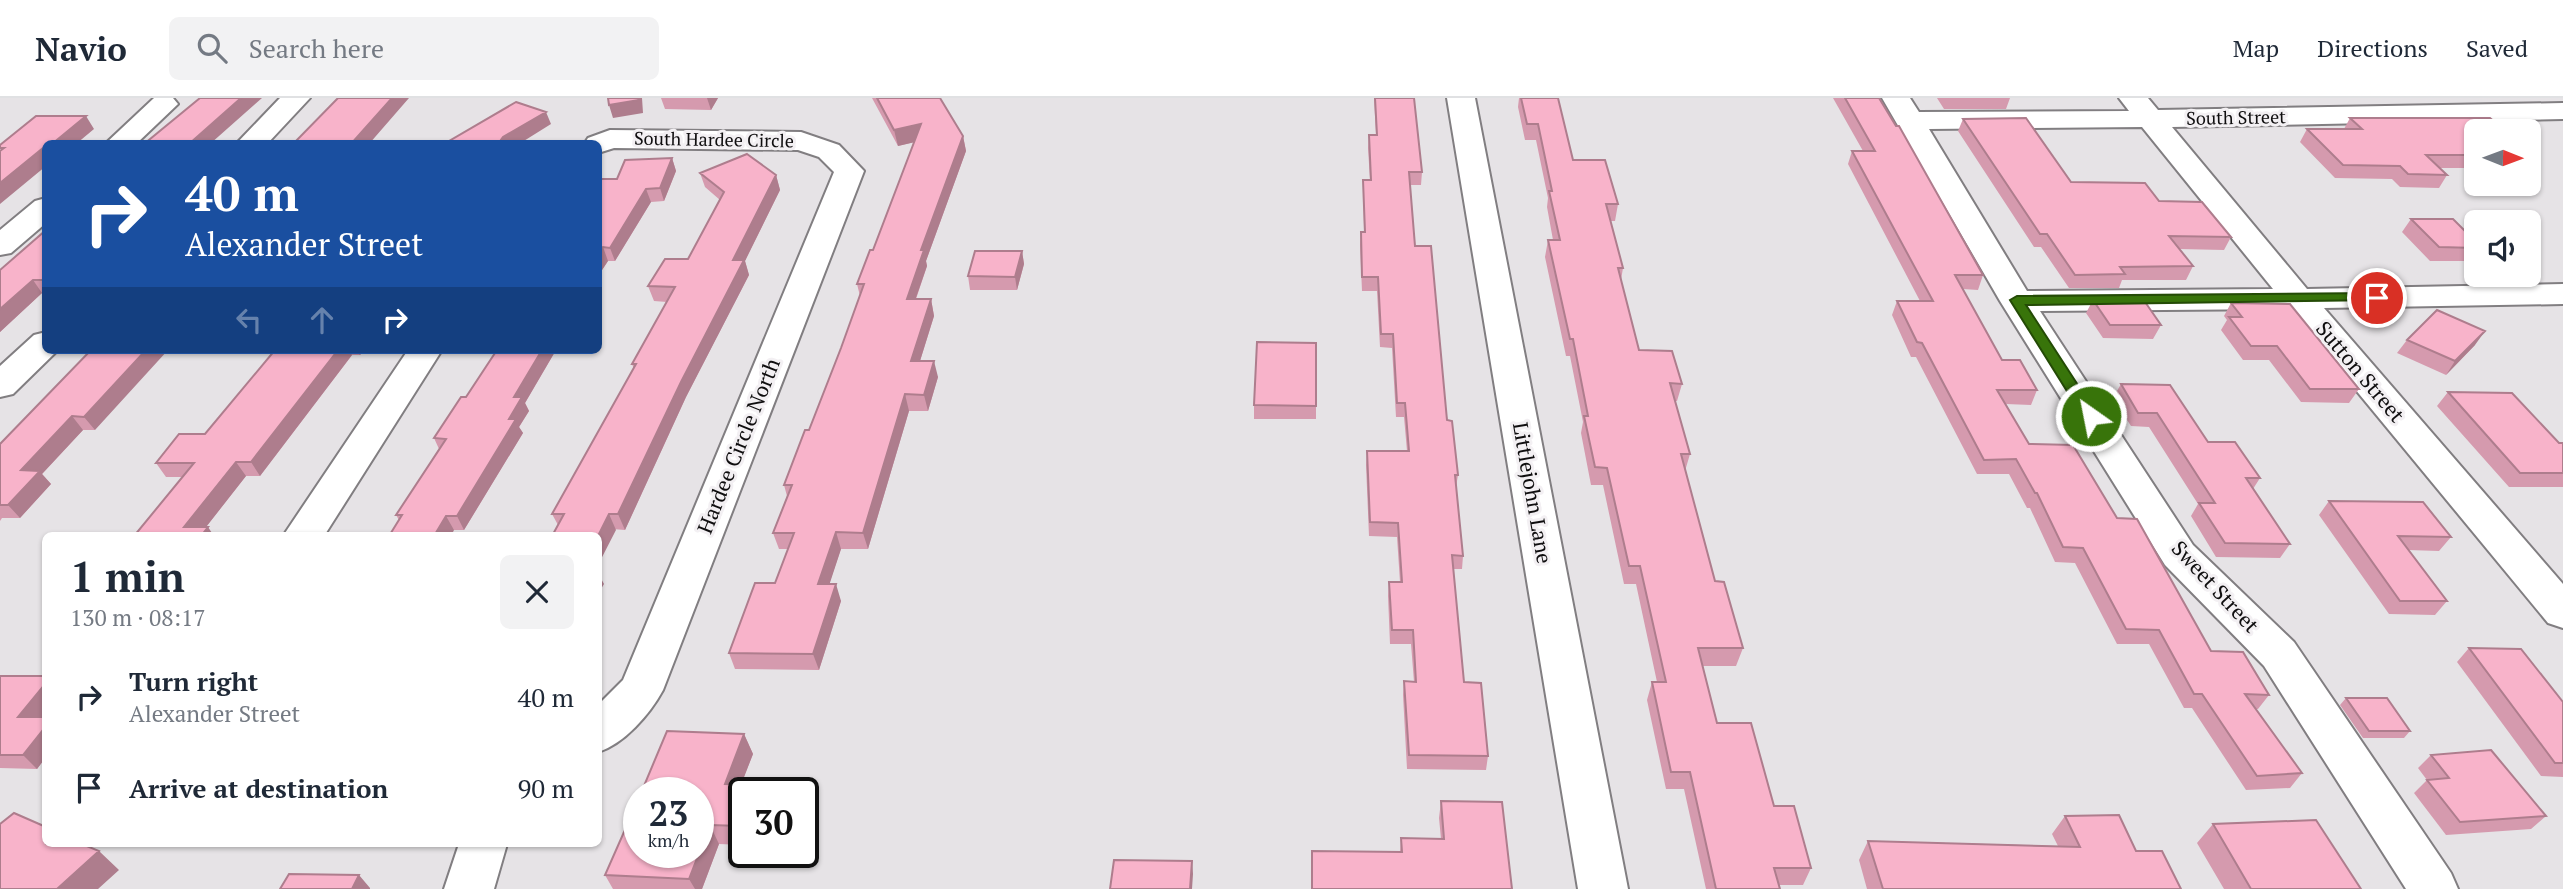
<!DOCTYPE html>
<meta charset="utf-8">
<style>
:root{--surface:#fff;--page:#f2f2f3;--text:#1f2937;--muted:#747a83;--line:#e0e1e3}
body{margin:0;font-family:"PT Serif",serif;background:var(--page);color:var(--text);height:100vh;display:flex;flex-direction:column;font-size:26px;white-space:nowrap}
*{box-sizing:border-box;margin:0}
p{font-size:23px;color:var(--muted)}
.icon{flex:none;width:38px;height:38px;fill:none;stroke:currentColor;stroke-width:2;stroke-linecap:round;stroke-linejoin:round}
.map{position:relative;flex:1;overflow:hidden}
.details{position:absolute;left:42px;top:434px;width:560px;height:315px;display:flex;flex-direction:column;background:var(--surface);border-radius:10px;box-shadow:0 2px 5px #0004}
.details>*{flex:none}
.top-card{position:absolute;left:42px;top:42px;width:560px;height:214px;border-radius:10px;box-shadow:0 2px 5px #0004;background:#1a4fa0;color:#fff;overflow:hidden}
.needle{width:46px;rotate:91deg}
.tools{position:absolute;left:2464px;top:21px;display:grid;gap:14px}
.tools a{display:grid;place-items:center;width:77px;height:77px;border-radius:10px;background:var(--surface);box-shadow:0 2px 5px #0004;font-size:35px}
.speed{position:absolute;left:623px;top:679px;display:flex;gap:14px;font-size:35px;font-weight:700;text-align:center}
.speed>*{display:grid;place-content:center;width:91px;height:91px;border-radius:50%;background:var(--surface);box-shadow:0 2px 5px #0004;line-height:1}
.speed small{font-size:18px;font-weight:400}
.speed .limit{border:4px solid #111;border-radius:10px;background:#fff;color:#111}
.pin{position:absolute;display:grid;place-items:center;width:60px;height:60px;color:#fff;margin:-30px;border:4px solid #fff;border-radius:50%;box-shadow:0 2px 7px #0007}
.me{position:absolute;width:77px;margin:-38px;rotate:327deg;stroke-linejoin:round;filter:drop-shadow(0 0 5px #0008)}
.turn{display:flex;align-items:center;gap:24px;height:147px;padding:0 28px;font-size:32px}
.turn .icon{width:91px;height:91px;stroke-width:2.5}
.turn b{display:block;font-size:49px;line-height:60px}
.lanes{display:flex;align-items:center;height:66px;padding:0 28px;background:#0003;justify-content:center;gap:35px;direction:ltr}
.lanes .off{opacity:.35}
.round{display:grid;place-items:center;flex:none;width:74px;height:74px;border-radius:10px;background:var(--page)}
.head{display:flex;align-items:center;justify-content:space-between;height:119px;padding:0 28px}
h1{font-size:42px;font-weight:800;line-height:52px}
ul{padding:0;list-style:none}
li{display:flex;align-items:center;gap:21px;height:91px;padding:0 28px}
li div{flex:1}
li b{display:block;font-size:26px}
li em{font-style:normal}
header{display:flex;align-items:center;gap:42px;box-sizing:border-box;height:98px;padding:0 35px;background:var(--surface);border-bottom:2px solid var(--line)}
header strong{font-size:33px}
nav{display:flex;gap:38px;margin-inline-start:auto;font-size:24px}
.search{width:490px;height:63px;background:var(--page);display:flex;align-items:center;gap:18px;box-sizing:border-box;padding:0 24px;border-radius:10px;color:var(--muted);font-size:26px}
.map>svg:first-child{display:block}
.lines{fill:none;stroke-linecap:round;stroke-linejoin:round}
.minor-casing{stroke:#817e81;stroke-width:4}
.minor{fill:#fff;fill-rule:evenodd}
.wall{fill:#d59aae}
.shaded-wall{fill:#ae7d8d}
.building{fill:#f8b3ca;stroke:#ae7d8d;stroke-width:2}
.route{fill:#38740a;stroke:#244b06;stroke-width:2}
.labels{text-anchor:middle;stroke-width:6;stroke-linejoin:round;paint-order:stroke}
.far-street-label{font-size:18px;fill:#0f0e0f;stroke:#f3f0f3}
.street-label{font-size:21px;fill:#0f0e0f;stroke:#f3f0f3}
</style>
<header>
<strong>Navio</strong>
<div class="search"><svg class="icon" aria-label="search" viewBox="0 0 24 24"><circle cx="10" cy="10" r="6"/><path d="M15 15l6 6"/></svg>Search here</div>
<nav><a>Map</a><a>Directions</a><a>Saved</a></nav>
</header>
<div class="map">
<svg width="2563" height="791" viewBox="0 0 2563 791">
<rect width="100%" height="100%" fill="#e6e3e6"/>
<g class="lines">
<g class="minor-casing">
<path id="minor" d="M154 0H173L178 6 136 46H105Z
M280 0H310L267 46H236Z
M1447 0H1475L1628 791H1578Z
M1882 0H1910L1919 14 2129 13 2119 0H2148L2158 12 2563 5V21L2172 29 2307 191 2563 186V206L2324 210 2563 486V530L2548 525 2289 211 2040 213 2193 447 2294 544 2451 775 2458 791H2406L2264 568 2165 467 2000 203ZM2142 29 2273 191 2027 193 1929 31Z
M610 32 801 34 839 47 864 73 663 592C650 616 624 646 598 654V607L623 582 834 74 819 59 798 52 614 50 598 55V46H584L588 40Z
M46 100V125L11 155 0 157V132L35 103Z
M46 234V252H58L13 296 0 299V268L34 237Z
M408 252H442L324 438H283Z
M459 746H507L494 791H444Z"/>
</g>
<use href="#minor" class="minor"/>
</g>
<path class="wall" d="M661 0H718L711 12 665 11Z
M872 0H940L963 38 966 53 926 163 927 168 916 201H931L934 218 920 263 938 279 928 313H909L868 451H841L829 486 841 503 819 572 735 571 729 555 775 485 788 451H779L773 435 787 398 784 387 809 332 841 250 860 198 857 186 873 152 914 44 898 48Z
M1374 0H1414L1422 74 1421 87H1410L1415 148 1458 377 1456 389 1463 458 1462 471H1453L1464 584 1488 658 1486 672 1407 671 1403 597 1404 583 1414 584 1411 546H1390L1388 498 1389 484H1400L1397 439 1369 438 1366 367 1367 353H1407L1404 319H1396L1392 250 1380 249 1377 193H1362L1360 147 1361 134H1364L1363 82H1370L1368 50 1369 37H1376Z
M1519 0H1558L1573 62 1618 106 1615 123H1610L1623 170 1621 182 1639 252 1682 286 1677 303H1675L1690 356 1685 373 1715 483 1743 550 1736 568H1703L1717 625 1774 708 1811 770 1803 787H1778L1780 791H1706L1684 691H1666L1647 602 1652 584H1657L1636 486H1624L1603 387H1591L1581 335 1583 324 1570 258H1566L1545 159 1548 142H1553L1547 109 1548 100 1536 42H1525L1518 9Z
M1833 0H1879L1983 177 1978 192 1963 191 2002 262 2037 292 2031 307 2006 306 2029 346 2117 420 2211 553 2269 597 2258 611H2256L2302 675 2290 690 2246 692 2192 610H2184L2149 546H2117L2075 465 2055 464 2030 410H2027L2009 376H1977L1916 259H1911L1892 217 1897 203H1920L1848 66 1852 53H1863Z
M1937 0H2010L2006 11H1944Z
M2350 20 2476 33V70H2440L2447 77 2439 90 2400 89 2392 81 2335 80 2300 44 2307 31H2344Z
M1963 21 2071 84 2159 103 2231 139 2224 152 2179 151 2193 168 2186 182H2122L2119 190H2069L2041 149H2034L1958 33Z
M672 60 676 73 664 103 651 104 615 163H608L598 178 599 81H617Z
M700 75 776 77 780 92 745 163 749 177 686 299 625 432 558 427 552 416 634 271 632 266 667 204 654 203 648 188 688 161 720 102 705 89Z
M2411 121 2476 144V158L2473 163H2430L2402 134Z
M46 132V195H42L0 234V172Z
M1022 153 1024 166 1017 192H970L968 178Z
M2093 202 2161 227 2153 241 2103 240 2086 215Z
M2231 205 2359 291 2349 305 2301 304 2269 262H2243L2221 232 2227 222 2224 218Z
M2407 242 2475 247 2446 277 2397 255Z
M1316 245V321H1254V307Z
M91 252 95 332H83L42 376 51 386 20 420H2L0 423V346Z
M268 252H364L360 257H352L260 378H246L206 429 134 438 182 379H166L156 365 205 336 271 257Z
M497 252H556L525 305 529 313 519 329 523 335 464 432H454L399 422 396 417 439 351 434 340 466 299Z
M2121 286 2208 344 2260 380 2253 391 2290 446 2280 460 2216 459 2191 418 2198 406 2149 329 2131 328 2113 300Z
M2448 294 2559 345H2563V389H2509L2437 308Z
M2329 403 2451 439 2439 453 2408 452 2447 503 2435 517 2389 516 2319 417Z
M2469 550 2563 604V679L2541 678 2457 564Z
M0 578 42 619H46V659L37 671 0 670Z
M2346 600 2410 633 2404 640H2363L2340 607Z
M744 636 753 656 741 686 757 687 760 695H744V747L719 746 702 791H613L605 777Z
M2431 657 2546 718 2531 731 2446 737 2414 695 2427 682 2418 670Z
M1441 703 1512 791 1400 754 1401 740 1441 741 1439 720Z
M2065 718 2136 753 2181 791H1867L1859 762 1868 743 2058 748 2052 736Z
M2213 726 2361 791H2224L2197 745Z"/>
<path class="shaded-wall" d="M241 0H262L210 46H189Z
M392 0H409L369 46H351Z
M638 0H642L643 15 613 20 609 7Z
M707 0H718L711 12Z
M546 14 551 26 519 46H498L503 39Z
M86 18 94 31 76 46H52Z
M921 26 924 42 898 48 894 32Z
M963 38 966 53 926 163 927 168 910 217 907 201 921 152Z
M43 50 46 54V68L0 106V85Z
M672 60 676 73 664 103 660 90Z
M776 77 780 92 745 163 749 177 686 299 625 432 618 416 733 162Z
M646 91 651 104 615 163 610 150Z
M603 149 608 163 598 178V156Z
M1022 153 1024 166 1017 192 1015 179Z
M33 182 42 195 0 234V211Z
M931 201 934 218 915 279 911 263Z
M2485 233 2475 247 2446 277 2455 263Z
M146 252H168L95 332 84 319Z
M338 252H349L352 257 260 378 251 364Z
M356 252H364L360 257Z
M542 252H556L525 305 529 313 519 329 523 335 464 432 457 418 509 321 514 299Z
M934 263 938 279 928 313 924 297Z
M905 296 909 313 868 451 863 435Z
M72 318 83 332 42 376 51 386 20 420 8 407 21 372Z
M236 364 246 378 199 438 184 429Z
M609 416 616 432 598 467V438Z
M446 418 454 432 451 438H434Z
M208 429 214 438H201Z
M836 434 841 451 824 503 818 486Z
M598 475 604 486 598 496Z
M836 486 841 503 819 572 813 556Z
M46 585V615L32 633 18 619Z
M46 628V659L37 671 23 657Z
M744 636 753 656 734 705 725 686Z
M757 687 760 695H754Z
M710 727 719 746 702 791H695L689 781Z
M99 753 119 772 98 791H57Z
M1192 763 1193 776 1192 791H1190Z
M359 777 370 790V791H352Z"/>
<path class="building" d="M200 0H241L189 46H144Z
M338 0H392L351 46H293Z
M608 0H638L639 2 609 7Z
M877 0H940L963 38 921 152H924L907 201H931L911 263H934L924 297 905 296 863 435 836 434 818 486H836L813 556 729 555 755 485H775L794 435H773L792 387H784L805 332H809L841 250 864 186H857L870 152H873L921 26 894 32Z
M1375 0H1414L1422 74H1409L1415 148H1431L1447 322 1452 323 1458 377H1455L1463 458 1452 457 1464 584 1481 585 1488 658 1409 657 1404 583 1416 584 1413 532H1392L1389 484H1402L1398 425 1370 424 1367 353H1409L1405 305H1397L1393 236H1381L1378 179H1362L1361 134H1365L1363 82H1371L1369 37H1377Z
M1521 0H1558L1573 62H1605L1618 106H1606L1623 170H1618L1639 252 1672 253 1682 286 1670 285 1690 356H1681L1715 483 1724 484 1743 550H1698L1717 625H1751L1774 708H1794L1811 770H1774L1780 791H1716L1690 674H1671L1652 584H1666L1640 468H1629L1607 370 1595 369 1584 318H1588L1573 241H1570L1548 142H1560L1549 93H1552L1538 26H1527Z
M1845 0H1879L1896 28H1899L1983 177H1955L2002 262H2020L2037 292H1997L2029 346 2073 347 2117 420 2137 421 2211 553 2243 554 2269 597 2245 596 2302 675 2257 678 2202 596H2194L2159 532 2126 531 2083 450 2063 449 2037 395H2035L2016 361 1984 362 1922 245 1917 244 1897 203H1933L1852 53H1875Z
M516 4 546 14 503 39 498 46H444Z
M36 18H86L52 46H46V50H43L0 85V53L4 50H0V47Z
M2026 20 2071 84 2145 85 2159 103 2202 104 2231 139 2169 138 2193 168 2120 169 2125 176 2075 177 2047 136H2040L1963 21Z
M2350 20H2490L2505 33H2476V57H2426L2447 77 2408 76 2400 68 2343 67 2307 31H2362Z
M747 56 776 77 733 162H744L681 284 618 416H609L598 438H552L564 416H552L636 266H632L675 189 648 188 665 161H688L724 94 700 75Z
M672 60 660 90 646 91 610 150 603 149 598 156 599 81H617L625 62Z
M2411 121H2453L2476 144V150L2439 149Z
M46 132V179L42 182H33L0 211V172Z
M975 153H1022L1015 179 968 178Z
M2143 201 2161 227H2110L2093 202Z
M2231 205 2290 206 2359 291H2310L2277 248H2251L2229 219H2242Z
M2437 212 2485 233 2455 263 2407 242Z
M1257 244 1316 245V308L1254 307Z
M91 252H146L84 319 72 318 21 372 40 373 8 407H0V346Z
M275 252H338L251 364H236L184 429H208L201 438H134L194 365H156L179 336H205Z
M497 252H542L514 299H522L509 321H516L457 418H446L434 438H389L402 417H396L446 341 434 340 461 299H466Z
M2121 286 2170 287 2208 344H2235L2260 380H2246L2290 446 2225 445 2199 405H2215L2157 315H2138Z
M2448 294 2512 295 2559 345H2563V375H2520Z
M2329 403 2423 404 2451 439 2398 438 2447 503H2400Z
M2469 550 2521 551 2563 604V665H2555Z
M0 578H46V585L18 619H46V628L23 657H0Z
M2346 600H2387L2410 633H2369Z
M667 633 744 636 725 686 757 687 754 695H744V722L741 728 710 727 689 781 605 777 639 700V754H698V695H641Z
M2491 652 2546 718 2460 724 2427 682 2449 680 2431 657Z
M1441 703 1502 704 1512 791H1312V753L1402 754 1401 740 1444 741Z
M14 715 46 729V746H82L99 753 57 791H0V726Z
M2119 717 2136 753H2162L2181 791H1883L1868 743 2080 749 2065 718Z
M2316 722 2361 791H2251L2213 726Z
M1114 762 1192 763 1190 791H1110Z
M289 776 359 777 352 791H280Z"/>
<path class="route" d="M2377 195 2384 200 2382 202 2026 207 2098 318 2091 323 2085 322 2010 202 2017 198Z"/>
<g class="labels">
<g class="far-street-label">
<text transform="translate(2236 20) rotate(-1)" y="6">South Street</text>
<text transform="translate(714 42) rotate(1)" y="6">South Hardee Circle</text>
</g>
<g class="street-label">
<text transform="translate(2360 274) rotate(50)" y="7">Sutton Street</text>
<text transform="translate(739 348) rotate(-68)" y="7">Hardee Circle North</text>
<text transform="translate(1532 395) rotate(80)" y="7">Littlejohn Lane</text>
<text transform="translate(2215 489) rotate(47)" y="7">Sweet Street</text>
</g>
</g>
</svg>
<div class="tools">
<a><svg class="needle" viewBox="-14 -14 28 28"><path d="M0-13l5 13h-10z" fill="#e53935"/><path d="M0 13l5-13h-10z" fill="#747a83"/></svg></a>
<a><svg class="icon" aria-label="sound" viewBox="0 0 24 24"><path d="M4 9h4l5-4v14l-5-4H4zM17 9q2 3 0 6"/></svg></a>
</div>
<div class="speed"><div>23<small>km/h</small></div><div class="limit">30</div></div>
<div class="pin" style="left:2377px;top:200px;background:#d93025"><svg class="icon" aria-label="arrive" viewBox="0 0 24 24"><path d="M6 21V4h12l-3 4 3 4H6"/></svg></div>
<svg class="me" style="left:2091px;top:318px" viewBox="-20 -20 40 40"><circle r="17" fill="#38740a" stroke="#fff" stroke-width="3"/><path d="M0-11L8 9 0 5-8 9z" fill="#fff"/></svg>
<div class="top-card">
<div class="turn"><svg class="icon" aria-label="right" viewBox="0 0 24 24"><path d="M7 20v-9h11M14 6l5 5-5 5"/></svg><div><b>40 m</b>Alexander Street</div></div>
<div class="lanes"><svg class="icon off" aria-label="left" viewBox="0 0 24 24"><path d="M17 20v-9H6M10 6l-5 5 5 5"/></svg><svg class="icon off" aria-label="ahead" viewBox="0 0 24 24"><path d="M12 20V5M6 11l6-6 6 6"/></svg><svg class="icon" aria-label="right" viewBox="0 0 24 24"><path d="M7 20v-9h11M14 6l5 5-5 5"/></svg></div>
</div>
<section class="details">
<div class="head"><div><h1>1 min</h1><p>130 m · 08:17</p></div><a class="round"><svg class="icon" aria-label="close" viewBox="0 0 24 24"><path d="M6 6l12 12M18 6L6 18"/></svg></a></div>
<ul>
<li><svg class="icon" aria-label="right" viewBox="0 0 24 24"><path d="M7 20v-9h11M14 6l5 5-5 5"/></svg><div><b>Turn right</b><p>Alexander Street</p></div><em>40 m</em></li>
<li><svg class="icon" aria-label="arrive" viewBox="0 0 24 24"><path d="M6 21V4h12l-3 4 3 4H6"/></svg><div><b>Arrive at destination</b></div><em>90 m</em></li>
</ul>
</section>
</div>
